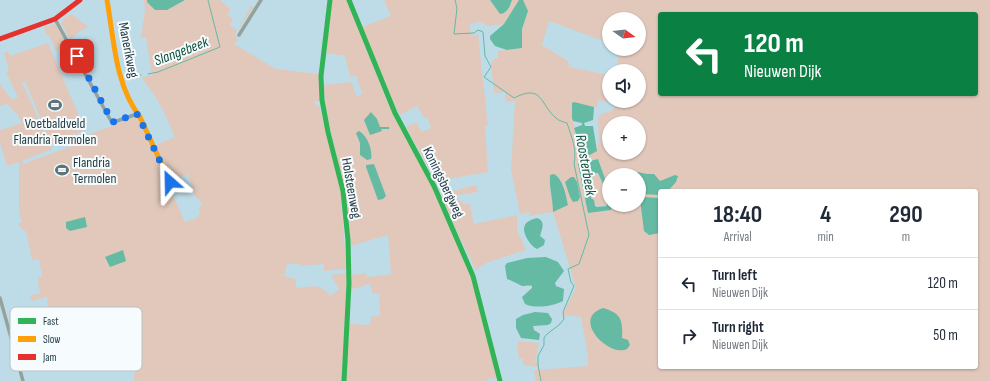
<!DOCTYPE html>
<meta charset="utf-8">
<style>
:root{--surface:#fff;--page:#f6f6f7;--text:#1f2937;--muted:#747a83;--line:#e0e1e3}
body{margin:0;font-family:"Sofia Sans Condensed",sans-serif;background:var(--page);color:var(--text);height:100vh;display:flex;flex-direction:column;font-size:15px;white-space:nowrap}
*{box-sizing:border-box;margin:0}
p{font-size:13px;color:var(--muted)}
.icon{flex:none;width:22px;height:22px;fill:none;stroke:currentColor;stroke-width:2;stroke-linecap:round;stroke-linejoin:round}
.map{position:relative;flex:1;overflow:hidden}
.details{position:absolute;left:658px;top:189px;width:320px;height:180px;display:flex;flex-direction:column;background:var(--surface);border-radius:4px;box-shadow:0 1px 3px #0004}
.details>*{flex:none}
.guide{position:absolute;left:658px;top:12px;width:320px;height:84px;border-radius:4px;box-shadow:0 1px 3px #0004;background:#0b8043;color:#fff;overflow:hidden}
.needle{width:26px;rotate:104deg}
.tools{position:absolute;left:602px;top:12px;display:grid;gap:8px}
.tools a{display:grid;place-items:center;width:44px;height:44px;border-radius:50%;background:var(--surface);box-shadow:0 1px 3px #0004;font-size:20px}
.pin{position:absolute;display:grid;place-items:center;width:34px;height:34px;color:#fff;margin:-17px;border-radius:8px;box-shadow:0 2px 6px #0006}
.me{position:absolute;width:44px;margin:-22px;rotate:335deg;stroke-linejoin:round;filter:drop-shadow(0 0 3px #0008)}
.turn{display:flex;align-items:center;gap:14px;height:84px;padding:0 20px;font-size:18px}
.turn .icon{width:52px;height:52px;stroke-width:2.5}
.turn b{display:block;font-size:28px;line-height:34px}
.eta{display:flex;justify-content:space-evenly;align-items:center;height:68px;text-align:center}
.eta b{font-size:24px;font-weight:700;line-height:28px}
ul{padding:0;list-style:none}
li{display:flex;align-items:center;gap:12px;height:52px;padding:0 20px;border-top:1px solid var(--line)}
li div{flex:1}
li b{display:block;font-size:15px}
li em{font-style:normal}
.map>svg:first-child{display:block}
.green{fill:#e1c8bb;fill-rule:evenodd}
.water{fill:#64baa2;fill-rule:evenodd}
.lines{fill:none;stroke-linecap:round;stroke-linejoin:round}
.stream{stroke:#64baa2;stroke-width:1}
.street{stroke:#95a29c;stroke-width:3.5}
.fast{stroke:#30b455;stroke-width:5}
.slow{stroke:#ff9f0a;stroke-width:5}
.jam{stroke:#e5322d;stroke-width:5}
.route{stroke:#1a73e8;stroke-width:7;stroke-dasharray:0 12.6}
.labels{text-anchor:middle;stroke-width:4;stroke-linejoin:round;paint-order:stroke}
.street-label{font-size:14px;fill:#263c45;stroke:#f6fbfd}
.poi-label{font-size:14px;fill:#263c45;stroke:#f6fbfd}
.water-label{font-size:15px;font-style:italic;fill:#14503b;stroke:#f6fbfd}
.key{fill:#f6fbfd;stroke:#b8c2c6;stroke-width:1}
.key-label{font-size:11px;fill:#263c45}
</style>
<div class="map">
<svg width="990" height="381" viewBox="0 0 990 381">
<rect width="100%" height="100%" fill="#bedce8"/>
<path class="green" d="M144 0H147V2L167 10 185 0H220L231 10 227 15 233 19 230 25 237 30 251 6 254 7 235 33 238 41 234 44 276 69 320 74V101H314L316 106 319 105 341 190 346 269 324 271V264L300 266V264H287L284 276 296 279V288C312 287 320 282 330 296L339 289 331 275 347 273 342 381H134L135 364 62 365 64 357 68 355 69 330H58L60 312 49 315 47 297 32 301 30 296 40 293 37 277H42L39 259 32 260 26 231 22 230 18 223 22 222 19 212V162L7 166 0 143V130L22 123 17 114 7 104 0 106V84L12 100 18 97 6 72 9 70 4 53 8 51 10 56 48 43 85 130 51 144 25 81 22 82 52 149 22 161 23 164 88 140 89 142 93 141 90 134 136 117 138 118 154 155 157 153 154 146 175 137C166 116 157 95 141 78L152 75 146 38H141L145 9ZM188 174 194 195 202 204 199 209 200 212 197 218 185 222 172 193 184 186 181 176Z
M332 0H347L387 101 431 184 472 277 497 379 492 378 485 381H346L349 324 370 325 371 317 380 315 379 293 373 294 370 284 352 289V275L366 273 367 277 391 274 388 235 351 246C349 220 346 195 340 170 334 142 325 114 324 85L352 82 355 93 358 96 362 94 356 75 350 77 345 56 326 53Z
M384 0H490L500 14C507 14 510 6 512 0H520L504 24 488 26 480 22 470 24 471 36 478 34 488 125 485 126 488 172 436 181 406 127 416 122 422 132 431 128 427 117 424 118 417 106 400 115 394 104 362 27 391 16Z
M522 0H990V381H536L534 372 535 370 588 366V357L581 317 562 315 576 288 553 212 529 216 530 212 520 214 511 170 515 101 506 102 505 92 494 93 491 64 493 60 498 58V51L522 48V29L528 11ZM660 14H976V94H660ZM609 19H639V49H620L616 71H639V101H609V75L569 67 568 61 542 45 549 21 609 43ZM597 100 618 104 610 112 602 113 598 118 599 140 597 151 584 157 572 118V104L597 107ZM609 123H639V153H609ZM598 159 609 190V175H639V205H612L611 210 588 213 578 164ZM558 176 562 183 568 205 553 211V201L550 191ZM660 191H976V367H660Z
M72 14 88 27 80 31 70 40 61 23 64 18Z
M55 24 67 44 56 51 49 35H46L44 27Z
M594 173H598L605 188 607 206H595L594 200 591 198V182Z
M476 185 478 192 458 195V199L464 204H470L474 224 517 215V230L526 250 486 263 476 270 455 228 441 194Z
M517 341 539 343 535 362 539 364V367L523 365V359H519Z"/>
<path class="water" d="M147 0H185L167 10H155L147 2Z
M490 0H512C510 6 507 14 500 14Z
M519 0H523L528 11 522 29V48L507 50 495 46 490 39V36L504 24Z
M574 102 594 107 593 120 584 123 585 126H593L597 151 584 158 574 128 582 125V123L573 121 572 118V103Z
M371 112 377 119 380 127H389V129H381L382 131 370 135 364 120Z
M359 131C367 135 373 150 371 159L367 160 360 155V143L356 133Z
M598 159 609 190V205H612L611 210 588 213 578 164ZM594 173H598L605 188 607 206 597 207 595 206 594 200 591 198V182Z
M374 164 386 196 383 199 378 200 366 167V165Z
M638 172 647 174H654L660 181 675 175 678 176 676 182 668 191H660V195L641 194 639 192V175L635 174Z
M554 174C563 179 566 195 568 205L553 212C553 199 549 188 550 175Z
M571 177H574L577 182 580 197 578 201 573 202 570 197 565 182Z
M641 197 660 198V233L649 235 644 231 640 199Z
M85 217 87 227 70 231 66 228V222Z
M537 218C546 221 542 229 540 236L545 240 544 245 537 249C530 246 521 232 525 225 527 221 533 219 537 218Z
M123 250 126 261 110 267 105 257Z
M546 257 558 262 564 271 555 283 556 286 564 289 563 301C553 306 536 309 525 304L522 297 532 288V286C529 285 526 286 522 286 520 285 510 280 507 279L505 266 507 263 527 258Z
M603 308C621 313 623 320 622 338L628 340 630 345 627 349C610 358 570 319 603 308Z
M535 312 548 313 552 319 551 323 548 325 533 326 534 330 540 334 539 340 521 338 516 328V319L523 315Z"/>
<g class="lines">
<path class="stream" d="M455 0 457 8 454 34 474 33 478 30 483 32 485 56 491 67 484 77 514 98C543 83 540 105 556 118 559 121 564 122 567 123 572 139 577 148 574 164L589 235 579 264 568 269 571 282 574 286 563 312 564 319 559 325 547 334 544 338V345L538 356V365L541 381
M148 74 158 72 220 47 208 0
M126 78 141 75"/>
<path class="street" d="M55 19 111 121 114 122 137 114
M239 35 261 0
M0 298 23 381"/>
<path class="fast" d="M330 0 321 76 322 100 328 132 343 191 348 240 349 284 344 381
M349 0 395 113 434 186 473 276 500 381"/>
<path class="slow" d="M107 0C114 39 115 85 140 117L173 189"/>
<path class="jam" d="M0 39 55 19 80 0"/>
</g>
<g class="lines">
<path class="route" d="M77 56 112 121 114 122 136 114 138 115 170 182"/>
</g>
<defs>
<g id="stadium-bare" transform="scale(1.08)"><path d="M0-5a6.5 5 0 1 0 0 10a6.5 5 0 1 0 0-10ZM-3.5-1.8h7v3.6h-7Z" fill="#5b747e" stroke="#f6fbfd" stroke-width="2.5" paint-order="stroke"/></g>
</defs>
<g fill-rule="evenodd">
<use href="#stadium-bare" x="55" y="105"/>
<use href="#stadium-bare" x="62" y="170"/>
</g>
<g class="labels">
<g class="street-label">
<text transform="translate(129 50) rotate(79)" y="5">Manerikweg</text>
<text transform="translate(444 182) rotate(64)" y="5">Koningsbergweg</text>
<text transform="translate(352 188) rotate(80)" y="5">Holsteenweg</text>
</g>
<g class="poi-label">
<text x="55" y="128">Voetbaldveld<tspan x="55" dy="16">Flandria Termolen</tspan></text>
<text x="73" y="167" text-anchor="start">Flandria<tspan x="73" dy="16">Termolen</tspan></text>
</g>
<g class="water-label">
<text transform="translate(181 51) rotate(-21)" y="5">Slangebeek</text>
<text transform="translate(586 165) rotate(80)" y="5">Roosterbeek</text>
</g>
</g>
<rect x="10" y="307" width="132" height="64" rx="6" class="key"/>
<rect x="18" y="318" width="18" height="6" fill="#30b455"/>
<rect x="18" y="336" width="18" height="6" fill="#ff9f0a"/>
<rect x="18" y="354" width="18" height="6" fill="#e5322d"/>
<g class="key-label">
<text x="43" y="325">Fast</text>
<text x="43" y="343">Slow</text>
<text x="43" y="361">Jam</text>
</g>
</svg>
<div class="tools">
<a><svg class="needle" viewBox="-14 -14 28 28"><path d="M0-13l5 13h-10z" fill="#e53935"/><path d="M0 13l5-13h-10z" fill="#747a83"/></svg></a>
<a><svg class="icon" aria-label="sound" viewBox="0 0 24 24"><path d="M4 9h4l5-4v14l-5-4H4zM17 9q2 3 0 6"/></svg></a>
<a>+</a>
<a>−</a>
</div>
<div class="pin" style="left:77px;top:56px;background:#d93025"><svg class="icon" aria-label="arrive" viewBox="0 0 24 24"><path d="M6 21V4h12l-3 4 3 4H6"/></svg></div>
<svg class="me" style="left:170px;top:182px" viewBox="-20 -20 40 40"><path d="M0-17L14 15 0 8-14 15z" fill="#1a73e8" stroke="#fff" stroke-width="4"/></svg>
<div class="guide">
<div class="turn"><svg class="icon" aria-label="left" viewBox="0 0 24 24"><path d="M17 20v-9H6M10 6l-5 5 5 5"/></svg><div><b>120 m</b>Nieuwen Dijk</div></div>
</div>
<section class="details">
<div class="eta">
<div><b>18:40</b><p>Arrival</p></div>
<div><b>4</b><p>min</p></div>
<div><b>290</b><p>m</p></div>
</div>
<ul>
<li><svg class="icon" aria-label="left" viewBox="0 0 24 24"><path d="M17 20v-9H6M10 6l-5 5 5 5"/></svg><div><b>Turn left</b><p>Nieuwen Dijk</p></div><em>120 m</em></li>
<li><svg class="icon" aria-label="right" viewBox="0 0 24 24"><path d="M7 20v-9h11M14 6l5 5-5 5"/></svg><div><b>Turn right</b><p>Nieuwen Dijk</p></div><em>50 m</em></li>
</ul>
</section>
</div>
